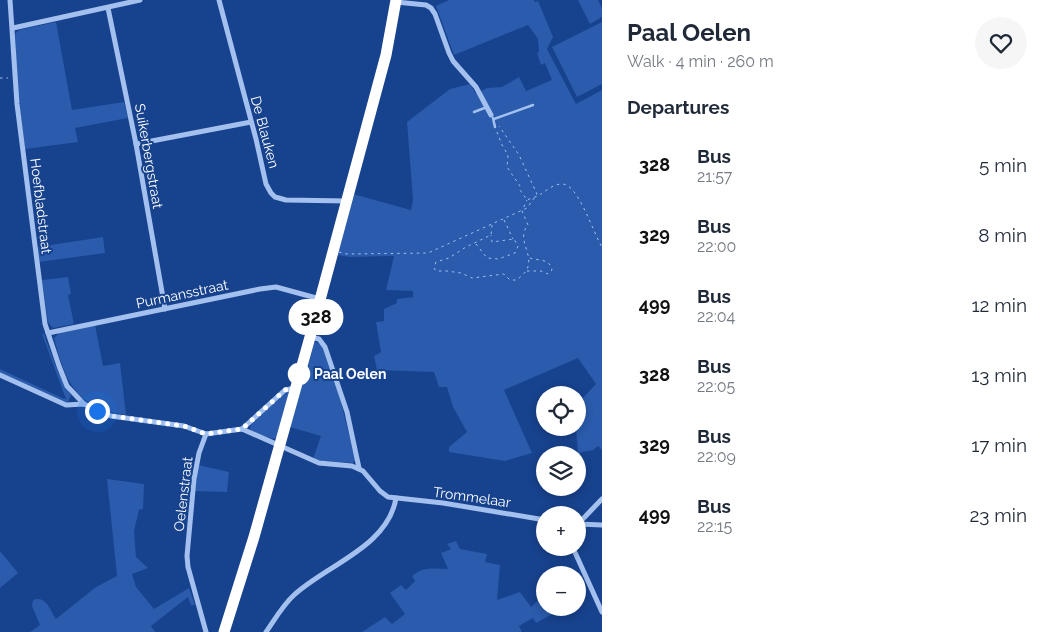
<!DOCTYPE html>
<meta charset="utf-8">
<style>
body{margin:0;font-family:Raleway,sans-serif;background:#f6f6f7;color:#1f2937;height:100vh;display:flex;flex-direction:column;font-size:19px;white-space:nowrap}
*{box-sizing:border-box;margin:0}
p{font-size:16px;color:#747a83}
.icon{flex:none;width:28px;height:28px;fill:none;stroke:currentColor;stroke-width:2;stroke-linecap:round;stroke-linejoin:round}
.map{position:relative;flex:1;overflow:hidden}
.sheet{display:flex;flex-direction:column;background:#fff;width:450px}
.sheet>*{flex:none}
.badge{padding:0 10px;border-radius:16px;font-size:18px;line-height:32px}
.controls{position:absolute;left:536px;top:386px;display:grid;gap:10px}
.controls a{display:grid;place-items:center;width:50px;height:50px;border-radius:50%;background:#fff;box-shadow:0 2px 8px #0003;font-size:25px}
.you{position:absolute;width:25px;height:25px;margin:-12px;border:4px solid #fff;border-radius:50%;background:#1a73e8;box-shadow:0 0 0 8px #1a73e833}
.map>.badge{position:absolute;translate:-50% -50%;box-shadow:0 0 0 2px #fff}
h2{padding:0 25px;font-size:19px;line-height:45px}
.round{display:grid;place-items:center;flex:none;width:52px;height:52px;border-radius:26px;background:#f6f6f7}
.headline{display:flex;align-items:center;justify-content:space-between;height:85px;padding:0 25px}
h1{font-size:24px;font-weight:700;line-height:38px}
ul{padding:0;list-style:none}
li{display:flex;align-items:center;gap:15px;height:70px;padding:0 25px}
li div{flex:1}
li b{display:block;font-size:19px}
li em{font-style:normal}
li .badge{min-width:55px;font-weight:700;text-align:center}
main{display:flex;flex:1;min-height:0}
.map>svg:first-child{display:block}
</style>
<main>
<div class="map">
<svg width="602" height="632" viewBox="0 0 602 632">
<rect width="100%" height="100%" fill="#17428d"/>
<g fill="#2a5bac">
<path d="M 449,0 L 534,0 L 535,2 L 538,1 L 553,37 L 547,49 L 576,104 L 602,90 L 602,450 L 598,446 L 593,450 L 578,453 L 576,428 L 578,428 L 579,411 L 578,411 L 578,403 L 596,384 L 578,358 L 504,390 L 532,453 L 505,461 L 449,452 L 449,447 L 467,432 L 453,407 L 447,387 L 439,387 L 434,372 L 377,370 L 374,356 L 381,352 L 376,322 L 384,321 L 384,309 L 397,303 L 397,299 L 413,297 L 413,291 L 386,290 L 394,256 L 350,257 L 337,255 L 353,194 L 411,210 L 413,200 L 407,122 L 450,89 L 470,84 L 476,94 L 487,88 L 502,87 L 519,77 L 526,91 L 552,80 L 545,63 L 541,65 L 537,53 L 539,52 L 538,39 L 528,25 L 454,55 L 436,6 Z"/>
<path d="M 578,0 L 598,0 L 602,8 L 602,17 L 590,24 Z"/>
<path d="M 56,22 L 72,110 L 124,102 L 128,118 L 75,128 L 78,142 L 25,149 L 17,86 L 15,34 L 19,30 Z"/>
<path d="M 602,22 L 602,84 L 577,97 L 552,47 Z"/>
<path d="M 103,237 L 105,253 L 39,262 L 38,247 Z"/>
<path d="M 68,277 L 71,294 L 68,295 L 74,324 L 53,328 L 48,322 L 42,280 Z"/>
<path d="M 95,325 L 103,366 L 120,363 L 126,415 C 76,407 66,384 54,338 L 59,333 Z"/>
<path d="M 42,334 L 44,334 C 52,356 58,376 71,395 L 68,402 L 65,402 L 0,373 L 0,369 L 62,398 L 66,399 Z"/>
<path d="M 316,342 L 322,346 L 340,398 L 355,460 L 353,463 L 320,461 L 313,459 L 321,436 L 290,427 L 312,343 Z"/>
<path d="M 287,392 L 289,393 L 277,438 L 272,439 L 251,431 L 250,428 L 252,423 Z"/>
<path d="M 198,465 L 229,472 L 227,492 L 195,491 Z"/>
<path d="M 107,479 L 144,484 L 143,509 L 139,510 L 134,531 L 136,557 L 148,568 L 132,574 L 136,587 L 154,609 L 189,588 L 195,605 L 191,605 L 188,597 L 151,626 L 155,632 L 30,632 L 40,625 L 32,606 L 33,600 C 46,595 50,610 56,619 L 96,587 L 117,576 Z"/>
<path d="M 456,541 L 460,549 L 487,554 L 485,562 L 500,565 L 497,600 L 520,592 L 531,607 L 545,594 L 545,608 L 555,608 L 556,612 L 536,623 L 533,618 L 519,626 L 522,632 L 362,632 L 385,617 L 392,624 L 405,614 L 390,593 L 401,585 L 406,590 L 415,581 L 412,576 C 425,566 432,569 448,569 L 441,553 L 451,549 L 447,544 Z"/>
<path d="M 0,551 L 18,573 L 0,588 Z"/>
</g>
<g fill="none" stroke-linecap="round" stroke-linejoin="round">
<g stroke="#a3c0ef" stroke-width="1" stroke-dasharray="2.5 4" stroke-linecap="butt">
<path d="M 0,78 L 8,78"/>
<path d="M 497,132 L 502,145 L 508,155 L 507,167 L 520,186 L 520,190 L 527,200 C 531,198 537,197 541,194 C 547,190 554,184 562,184 C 578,183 594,235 602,247"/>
<path d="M 504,220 L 513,239"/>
<path d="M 492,225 L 491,235 L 466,247 L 449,258 L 436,262 L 434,268 L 436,271 L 447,271 L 461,273 L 472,278 L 504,274 L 510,280 L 517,280 C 520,277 524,274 526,271 C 536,255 515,240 528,225 L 522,211 L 527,200"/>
<path d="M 476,244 L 487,258 L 498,259 L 515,253 L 518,246 L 514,239 L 492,242 L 491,235"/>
<path d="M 339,252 L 347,254 L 428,253 L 527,208 L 537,194 L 519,155 L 499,126"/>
<path d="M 527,271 L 541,271 L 548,274 L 552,270 C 550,258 538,261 530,258"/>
</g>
<g stroke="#a3c0ef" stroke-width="2.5">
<path d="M 474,112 L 487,107"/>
<path d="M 493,118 L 495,127"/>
<path d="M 494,119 L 533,105"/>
</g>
<g stroke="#a3c0ef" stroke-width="5">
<path d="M 10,0 L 17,104 L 45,324 L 59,366 L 67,386 L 84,404"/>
<path d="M 219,0 L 256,139 L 266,184 L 271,193 L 275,197 L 286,200 L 347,201"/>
<path d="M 396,2 L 426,5 L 431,8 L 435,14 L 449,53 L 453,61 L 476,87 L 491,115"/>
<path d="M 108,8 L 136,144 L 165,309"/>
<path d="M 13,28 L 140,0"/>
<path d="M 136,144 L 251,122"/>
<path d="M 48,333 L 260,289 L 276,287 L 320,299"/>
<path d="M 310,337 L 319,339 L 325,347 L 347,412 L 359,468"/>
<path d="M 0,375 L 66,405 L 84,404 L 111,416 L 184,426 L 206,434"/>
<path d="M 242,429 L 285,390 L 295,388"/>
<path d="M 206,434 L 242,429 L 319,463 L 352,466 L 363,471 L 380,491 L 388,497 L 443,503 L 545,520"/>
<path d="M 578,524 L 602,499"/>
<path d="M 578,524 L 602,525"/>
<path d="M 573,548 L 602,612"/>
<path d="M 206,632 L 188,567 L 187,556 L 194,479 L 199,453 L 206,434"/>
<path d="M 266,632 C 275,619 283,605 294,595 C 326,565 388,547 396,498"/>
</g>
<path stroke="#a3c0ef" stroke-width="7" d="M 224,632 L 254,537 L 310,337 L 386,55 L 396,0"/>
</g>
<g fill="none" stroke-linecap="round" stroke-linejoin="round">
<g stroke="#fff" stroke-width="11">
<path id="line" d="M 224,632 L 254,537 L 310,337 L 386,55 L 396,0"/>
</g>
<use href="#line" stroke="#fff" stroke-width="8"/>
<path stroke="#fff" stroke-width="5" stroke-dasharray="0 9" d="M 97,411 L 112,416 L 184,426 L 206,434 L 242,429 L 285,390 L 295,388 L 300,371 L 299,374"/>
</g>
<circle fill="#fff" stroke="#fff" stroke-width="2.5" cx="299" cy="374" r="10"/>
<g text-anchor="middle" stroke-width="4" stroke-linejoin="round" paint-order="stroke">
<g font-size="14" fill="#fff" stroke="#17428d">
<text transform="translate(265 132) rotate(75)" y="5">De Blauken</text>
<text transform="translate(149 156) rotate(80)" y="5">Suikerbergstraat</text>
<text transform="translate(41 206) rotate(83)" y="5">Hoefbladstraat</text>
<text transform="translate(182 294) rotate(-12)" y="5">Purmansstraat</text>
<text transform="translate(183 494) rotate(-83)" y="5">Oelenstraat</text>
<text transform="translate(472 497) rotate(8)" y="5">Trommelaar</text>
</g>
<g font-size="14" font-weight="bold" fill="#fff" stroke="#17428d" text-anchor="start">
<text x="314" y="379">Paal Oelen</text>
</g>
</g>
</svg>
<div class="controls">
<a><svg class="icon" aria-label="locate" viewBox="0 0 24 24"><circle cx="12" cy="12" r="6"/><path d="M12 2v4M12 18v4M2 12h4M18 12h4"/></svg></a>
<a><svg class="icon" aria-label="layers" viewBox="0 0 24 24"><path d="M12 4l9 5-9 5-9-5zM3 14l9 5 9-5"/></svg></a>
<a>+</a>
<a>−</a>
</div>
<div class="you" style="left:97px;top:411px"></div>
<b class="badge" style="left:316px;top:317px;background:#fff;color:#111">328</b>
</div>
<section class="sheet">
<div class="headline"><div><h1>Paal Oelen</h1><p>Walk · 4 min · 260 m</p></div><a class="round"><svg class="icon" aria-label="heart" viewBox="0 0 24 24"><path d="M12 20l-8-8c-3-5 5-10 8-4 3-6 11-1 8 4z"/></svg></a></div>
<h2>Departures</h2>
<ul>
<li><span class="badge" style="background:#fff;color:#111">328</span><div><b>Bus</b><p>21:57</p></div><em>5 min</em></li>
<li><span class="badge" style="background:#fff;color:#111">329</span><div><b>Bus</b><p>22:00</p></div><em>8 min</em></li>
<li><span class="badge" style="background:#fff;color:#111">499</span><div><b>Bus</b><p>22:04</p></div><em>12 min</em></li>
<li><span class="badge" style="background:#fff;color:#111">328</span><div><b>Bus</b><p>22:05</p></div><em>13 min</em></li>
<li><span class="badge" style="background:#fff;color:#111">329</span><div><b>Bus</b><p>22:09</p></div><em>17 min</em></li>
<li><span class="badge" style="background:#fff;color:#111">499</span><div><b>Bus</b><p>22:15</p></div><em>23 min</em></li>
</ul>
</section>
</main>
